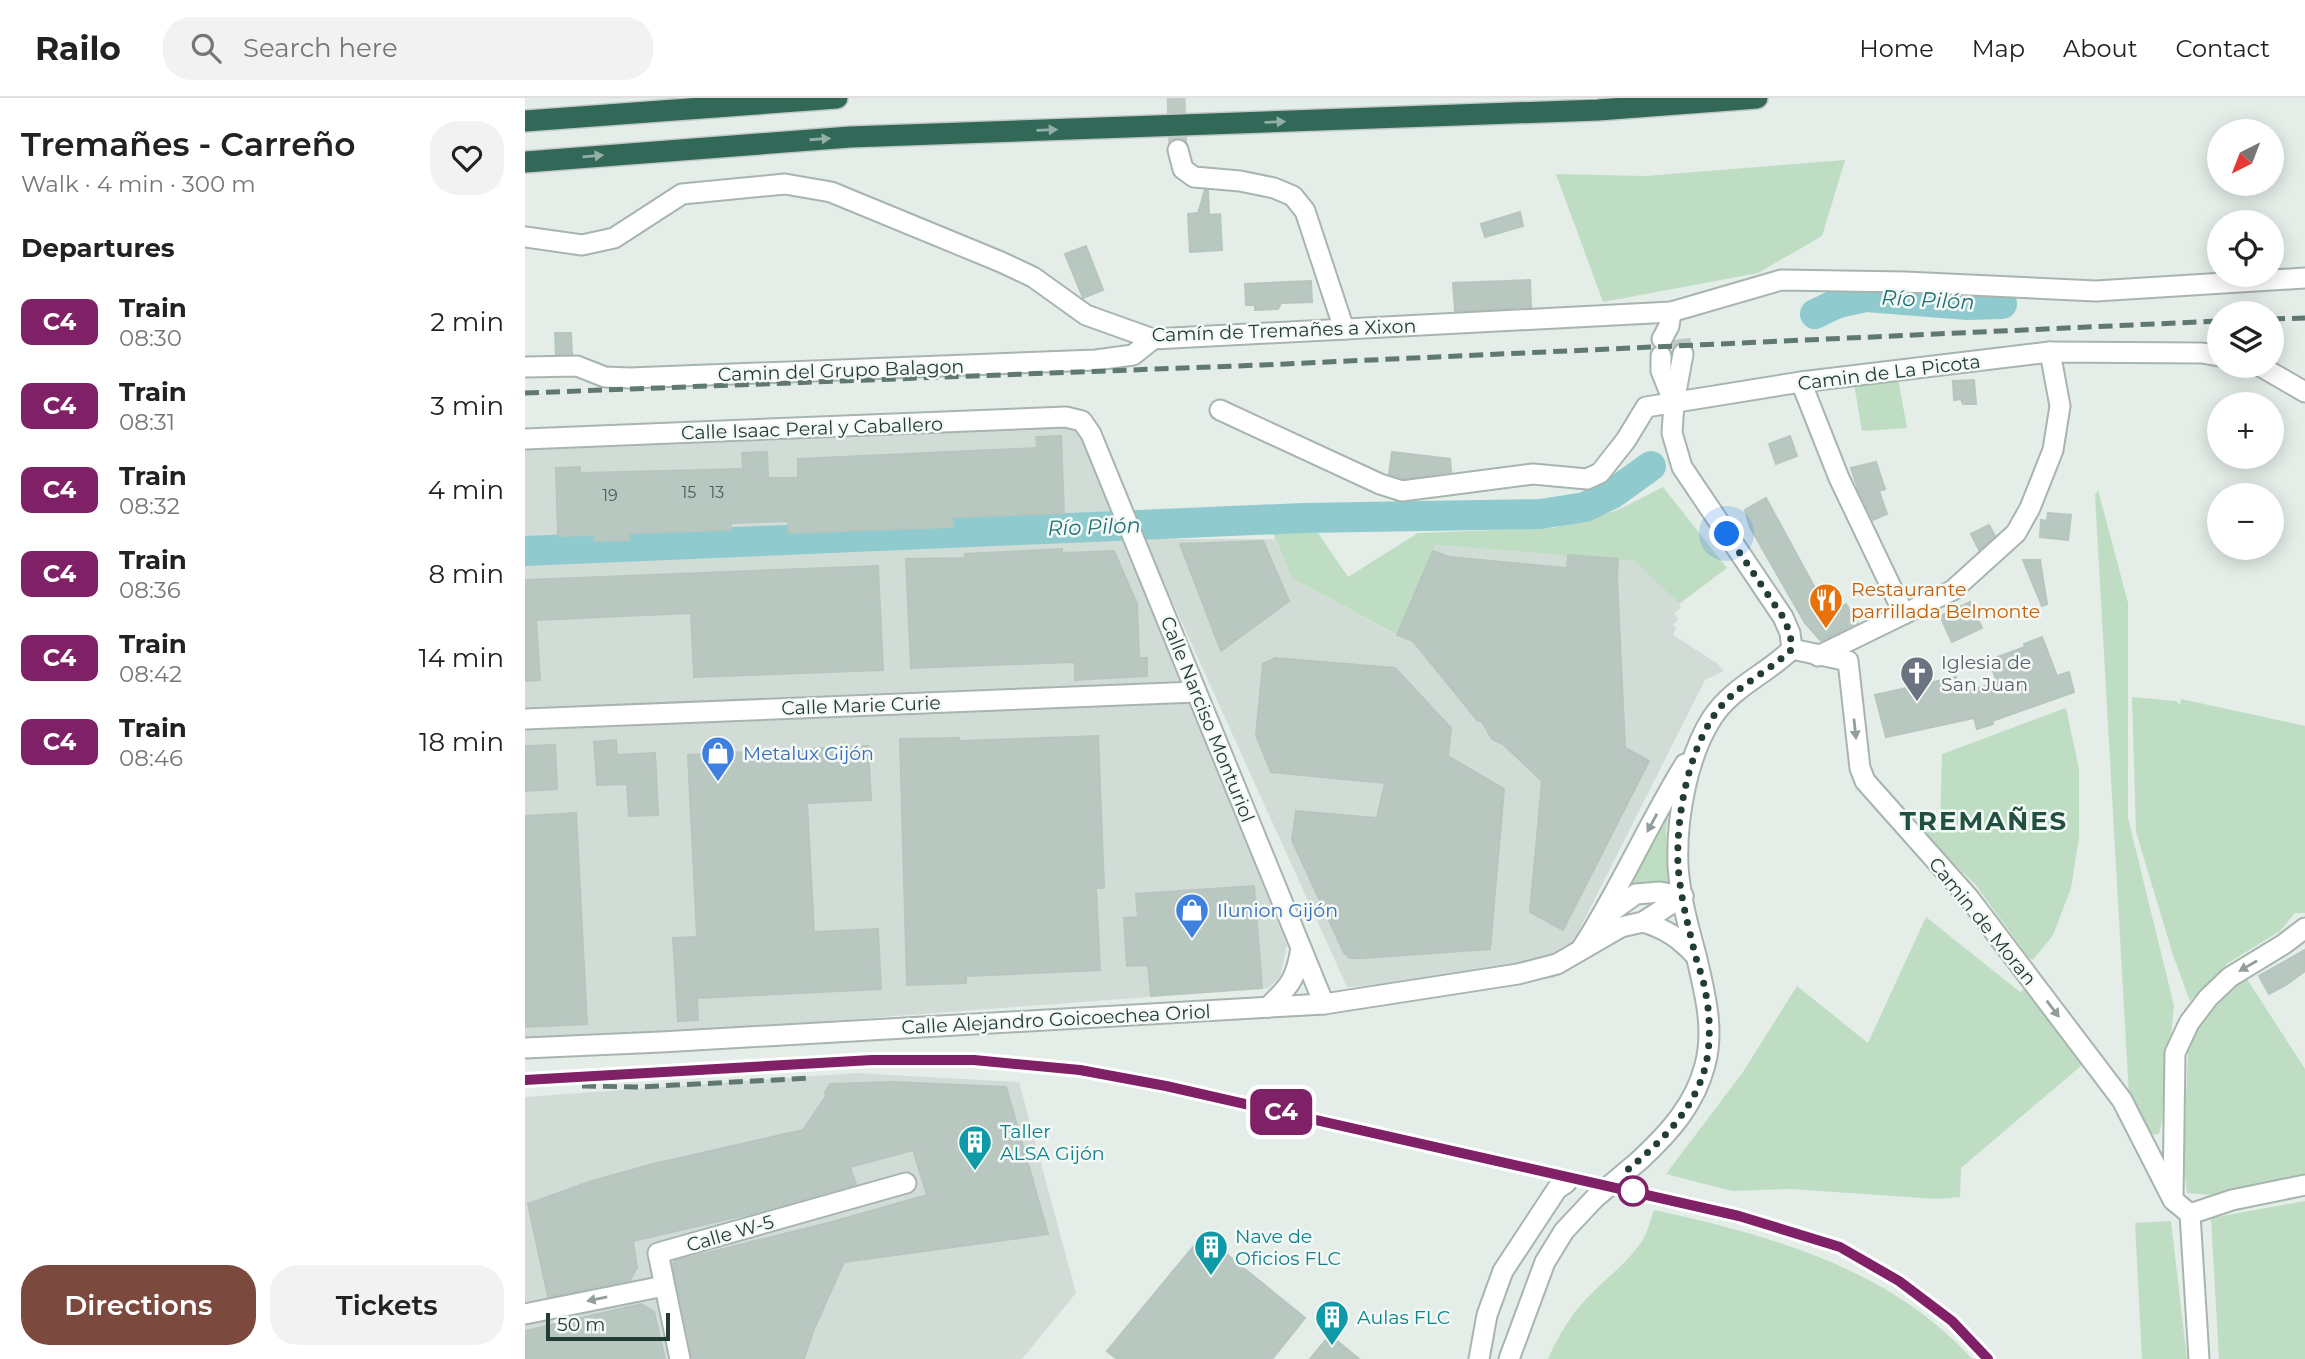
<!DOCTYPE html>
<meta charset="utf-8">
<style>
body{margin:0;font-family:Montserrat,sans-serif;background:#f2f2f2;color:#222;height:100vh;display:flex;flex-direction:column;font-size:26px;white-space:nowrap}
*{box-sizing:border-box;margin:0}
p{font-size:23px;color:#767676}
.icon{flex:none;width:38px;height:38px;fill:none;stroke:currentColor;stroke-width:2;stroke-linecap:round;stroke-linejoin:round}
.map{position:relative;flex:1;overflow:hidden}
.drawer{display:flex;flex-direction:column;background:#fff;width:525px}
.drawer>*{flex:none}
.badge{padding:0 14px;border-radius:10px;font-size:24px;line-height:46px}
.needle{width:46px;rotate:222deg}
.fabs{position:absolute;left:1682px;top:21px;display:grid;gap:14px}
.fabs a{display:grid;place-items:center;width:77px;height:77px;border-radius:50%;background:#fff;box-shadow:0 4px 18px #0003;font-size:35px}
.scale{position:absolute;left:21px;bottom:18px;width:124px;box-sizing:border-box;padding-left:7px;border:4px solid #243d34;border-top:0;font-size:19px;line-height:24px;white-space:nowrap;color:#243d34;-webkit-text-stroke:5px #f4f9f6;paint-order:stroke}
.you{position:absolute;width:35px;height:35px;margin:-18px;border:5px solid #fff;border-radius:50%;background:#1a73e8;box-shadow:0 0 0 10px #1a73e833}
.map>.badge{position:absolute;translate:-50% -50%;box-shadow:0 0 0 4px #fff}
h2{padding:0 21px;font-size:26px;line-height:63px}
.round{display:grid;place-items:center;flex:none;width:74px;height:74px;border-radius:28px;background:#f2f2f2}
.headline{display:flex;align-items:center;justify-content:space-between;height:119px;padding:0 21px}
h1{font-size:33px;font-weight:600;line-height:52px}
.action{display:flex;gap:14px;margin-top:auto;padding:14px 21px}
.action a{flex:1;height:80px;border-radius:28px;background:#7c493f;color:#fff;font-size:28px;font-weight:600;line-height:80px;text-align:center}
.action a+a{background:#f2f2f2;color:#222}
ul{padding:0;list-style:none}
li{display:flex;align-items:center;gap:21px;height:84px;padding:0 21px}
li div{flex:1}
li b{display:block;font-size:26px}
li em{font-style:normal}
li .badge{min-width:77px;font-weight:700;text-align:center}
header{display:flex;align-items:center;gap:42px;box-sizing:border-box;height:98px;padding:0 35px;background:#fff;border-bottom:2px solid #e0e0e0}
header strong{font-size:33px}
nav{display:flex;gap:38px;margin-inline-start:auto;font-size:24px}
.search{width:490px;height:63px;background:#f2f2f2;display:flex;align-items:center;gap:18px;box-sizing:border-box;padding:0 24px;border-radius:28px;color:#767676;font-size:26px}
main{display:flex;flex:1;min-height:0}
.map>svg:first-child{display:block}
</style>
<header>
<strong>Railo</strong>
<div class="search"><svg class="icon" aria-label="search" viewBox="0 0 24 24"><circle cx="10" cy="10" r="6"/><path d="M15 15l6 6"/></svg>Search here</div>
<nav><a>Home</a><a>Map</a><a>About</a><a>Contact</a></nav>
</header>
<main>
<section class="drawer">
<div class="headline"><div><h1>Tremañes - Carreño</h1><p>Walk · 4 min · 300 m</p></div><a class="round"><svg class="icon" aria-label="heart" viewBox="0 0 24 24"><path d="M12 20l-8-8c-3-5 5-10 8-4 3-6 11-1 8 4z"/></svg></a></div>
<h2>Departures</h2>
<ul>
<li><span class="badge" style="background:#802168;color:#fff">C4</span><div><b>Train</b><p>08:30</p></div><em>2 min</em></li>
<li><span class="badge" style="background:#802168;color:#fff">C4</span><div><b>Train</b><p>08:31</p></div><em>3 min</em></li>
<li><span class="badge" style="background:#802168;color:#fff">C4</span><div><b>Train</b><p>08:32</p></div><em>4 min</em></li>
<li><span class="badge" style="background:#802168;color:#fff">C4</span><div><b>Train</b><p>08:36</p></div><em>8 min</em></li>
<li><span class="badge" style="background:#802168;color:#fff">C4</span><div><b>Train</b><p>08:42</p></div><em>14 min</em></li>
<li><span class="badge" style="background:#802168;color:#fff">C4</span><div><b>Train</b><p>08:46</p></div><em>18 min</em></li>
</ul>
<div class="action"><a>Directions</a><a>Tickets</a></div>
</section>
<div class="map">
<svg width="1780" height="1261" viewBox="0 0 1780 1261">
<rect width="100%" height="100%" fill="#e4ede8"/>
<g fill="#d2dcd7">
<path d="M 547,310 L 762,847 L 755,879 L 743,890 L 0,946 L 0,332 Z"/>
<path d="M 619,441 L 750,441 L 767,480 L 871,537 L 910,447 L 1110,463 L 1154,506 L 1156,509 L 1149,516 L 1154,521 L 1148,527 L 1151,530 L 1148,537 L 1193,566 L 1199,573 L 1180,582 L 1030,880 L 822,889 Z"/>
<path d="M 331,975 L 494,984 L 551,1195 L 497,1261 L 0,1261 L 0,999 Z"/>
</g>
<g fill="#beddc3">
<path d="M 1320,62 L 1297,138 L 1233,175 L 1078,204 L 1031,76 L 1120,78 Z"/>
<path d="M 1373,281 L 1382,330 L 1337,333 L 1329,286 Z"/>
<path d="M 1138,389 L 1202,470 L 1154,506 L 1110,463 L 910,447 L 872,537 L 767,480 L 747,433 L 793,435 L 823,479 L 893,435 L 1028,430 L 1093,412 Z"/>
<path d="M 1573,392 L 1603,505 L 1603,720 L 1649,908 L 1637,1023 L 1634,1036 L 1623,1037 L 1604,998 L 1570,397 Z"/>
<path d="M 1607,599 L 1651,603 L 1655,607 L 1656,601 L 1780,628 L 1780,815 L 1770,815 L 1755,833 L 1703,865 L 1665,903 L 1648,857 L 1611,734 Z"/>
<path d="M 1541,610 L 1554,671 L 1554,740 L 1546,790 L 1528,837 L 1508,862 L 1504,860 L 1450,786 L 1397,736 L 1415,731 L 1417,656 Z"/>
<path d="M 1146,703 L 1141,729 L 1143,786 L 1100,794 Z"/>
<path d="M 1401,819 L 1495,894 L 1502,889 L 1557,967 L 1436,1070 L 1435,1099 L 1412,1101 L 1266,1091 L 1207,1093 L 1141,1076 L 1218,974 L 1272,888 L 1343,945 Z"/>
<path d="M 1720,878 L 1780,971 L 1780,1078 L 1751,1082 L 1687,1097 L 1662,1095 L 1658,1063 L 1664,937 Z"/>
<path d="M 1780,1103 L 1780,1261 L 1694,1261 L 1686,1120 Z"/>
<path d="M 1129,1112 C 1244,1137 1365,1170 1447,1261 L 1023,1261 C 1034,1236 1048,1213 1068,1194 C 1085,1177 1104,1163 1117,1143 C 1123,1134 1125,1122 1129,1112 Z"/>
<path d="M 1646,1123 L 1662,1261 L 1617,1261 L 1610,1125 Z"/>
</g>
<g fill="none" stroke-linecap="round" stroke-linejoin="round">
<g stroke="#8fcacf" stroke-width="30">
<path d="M 1290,216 L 1313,205 L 1341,199 L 1443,207 L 1477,206"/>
<path d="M 0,453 L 778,420 L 1016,416 L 1060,409 L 1087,396 L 1126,368"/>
</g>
</g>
<g fill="#b9c7c1" stroke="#b6c6be" stroke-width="2">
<path d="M 680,92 L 683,92 L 684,117 L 695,116 L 697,152 L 665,154 L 663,116 L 673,115 Z"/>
<path d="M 995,114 L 998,128 L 960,139 L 956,126 Z"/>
<path d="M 561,148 L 578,192 L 558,200 L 540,156 Z"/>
<path d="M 1005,182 L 1006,209 L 930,213 L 928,185 Z"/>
<path d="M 786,183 L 787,204 L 756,205 L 753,211 L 730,212 L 730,207 L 721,207 L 720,186 Z"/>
<path d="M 30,235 L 46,235 L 47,256 L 31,256 Z"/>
<path d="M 1449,282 L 1451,306 L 1438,306 L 1436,301 L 1429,302 L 1428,283 Z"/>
<path d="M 536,338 L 539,415 L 428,419 L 428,429 L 264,435 L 263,423 L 206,425 L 206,432 L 103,435 L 104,442 L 70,443 L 69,437 L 33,438 L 31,370 L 55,369 L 55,375 L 218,371 L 217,355 L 242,354 L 243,380 L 273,380 L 273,361 L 512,350 L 511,339 Z"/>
<path d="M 1265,338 L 1272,358 L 1251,366 L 1244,346 Z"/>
<path d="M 867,354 L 925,361 L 926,374 L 878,381 L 864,376 Z"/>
<path d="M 1351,364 L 1360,391 L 1354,393 L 1362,416 L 1348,422 L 1333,391 L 1326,370 Z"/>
<path d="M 1241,400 L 1304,516 L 1321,506 L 1332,525 L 1296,543 L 1280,525 L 1225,429 L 1220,412 Z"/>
<path d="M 1523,415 L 1546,417 L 1543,442 L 1515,439 L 1516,422 L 1522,423 Z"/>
<path d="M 1464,427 L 1470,438 L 1454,452 L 1446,436 Z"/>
<path d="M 738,443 L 764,503 L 696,553 L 655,446 Z"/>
<path d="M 537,451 L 537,455 L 589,453 L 612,506 L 614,560 L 622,560 L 622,578 L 550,582 L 550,564 L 386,570 L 381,461 L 440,460 L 440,456 Z"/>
<path d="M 908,453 L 924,459 L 1042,470 L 1043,457 L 1093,461 L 1092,480 L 1100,650 L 1124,663 L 1038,832 L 1005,814 L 1017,683 L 978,646 L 967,641 L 956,622 L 953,623 L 888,543 L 872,537 Z"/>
<path d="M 1498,462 L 1515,462 L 1522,506 L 1517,508 Z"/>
<path d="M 353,468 L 358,572 L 169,579 L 166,515 L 11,522 L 15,582 L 0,583 L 0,482 Z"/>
<path d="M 1445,504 L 1457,530 L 1427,544 L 1415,518 Z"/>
<path d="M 1517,539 L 1532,578 L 1544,574 L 1549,594 L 1467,623 L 1468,626 L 1452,631 L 1449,620 L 1361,639 L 1350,597 L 1431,579 L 1435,596 L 1472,584 L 1464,562 L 1500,549 L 1499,546 Z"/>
<path d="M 750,560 L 870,570 L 926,630 L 923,658 L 979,691 L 965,851 L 839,860 L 825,860 L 819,855 L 767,742 L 771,713 L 852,720 L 860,685 L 746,674 L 731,637 L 738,566 Z"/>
<path d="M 573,638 L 579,790 L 571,790 L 575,872 L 441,878 L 441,885 L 382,887 L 375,641 L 434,640 L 434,643 Z"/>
<path d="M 91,642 L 92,657 L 130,655 L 133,717 L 104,718 L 102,686 L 72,687 L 69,644 Z"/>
<path d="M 30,647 L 32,691 L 0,693 L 0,648 Z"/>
<path d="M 343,648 L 346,702 L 282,705 L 289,834 L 353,831 L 356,891 L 172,900 L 173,922 L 153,923 L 148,840 L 172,839 L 163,657 Z"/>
<path d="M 51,715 L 62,926 L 0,929 L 0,718 Z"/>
<path d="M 729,788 L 737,890 L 626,898 L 623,867 L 602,868 L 599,820 L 613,819 L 611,796 Z"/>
<path d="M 1780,852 L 1780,873 L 1761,887 L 1744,896 L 1734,878 Z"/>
<path d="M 368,984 L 481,989 L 523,1136 L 319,1164 L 289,1231 L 279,1261 L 168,1261 L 148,1166 L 150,1163 L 307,1124 L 402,1097 L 388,1052 L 325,1069 L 331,1086 L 229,1115 L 108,1143 L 112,1170 L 105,1182 L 23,1199 L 3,1106 L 64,1084 L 128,1066 L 278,1032 L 301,998 L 300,994 L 305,986 Z"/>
<path d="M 678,1137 L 780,1220 L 747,1261 L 592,1261 L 582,1253 Z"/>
<path d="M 116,1206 L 129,1214 L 140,1261 L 0,1261 L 0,1233 Z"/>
<path d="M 805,1237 L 834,1261 L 785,1261 Z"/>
</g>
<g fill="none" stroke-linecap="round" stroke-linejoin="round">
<g stroke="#becac4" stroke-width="19" stroke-dasharray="19 10" stroke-linecap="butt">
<path d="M 651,0 L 653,52"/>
<path d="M 1156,241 L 1158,256"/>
</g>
<g stroke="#a7b5ae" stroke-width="23">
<g id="minor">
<path d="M 653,52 L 658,71 L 669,79 L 715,83 L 749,90 L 768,98 L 780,113 L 819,231"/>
<path d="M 0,139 L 57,147 L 89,140 L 157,96 L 260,86 L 306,94 L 476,164 L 508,179 L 561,217 L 628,241 L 1146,214 L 1256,182 L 1380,184 L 1571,193 L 1780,180"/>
<path d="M 1137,241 L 1144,228 L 1146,214"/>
<path d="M 1136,258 L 1136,273 L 1149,305"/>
<path d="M 1735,268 L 1780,294"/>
<path d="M 0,269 L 52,268 L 80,279 L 105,280 L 571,262 L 608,257 L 628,241"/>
<path d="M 1276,284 L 1314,380 L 1379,516"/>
<path d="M 695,312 L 855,386 L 877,393 L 1008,376 L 1062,381 L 1075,375 L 1101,342 L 1121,309 L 1276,284 L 1525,254 L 1677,255 L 1694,258"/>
<path d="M 0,341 L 541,319 L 557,323 L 566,336 L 799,906"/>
<path d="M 1267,551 L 1323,563 L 1335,670 L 1340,683 L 1444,800 L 1597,1002 L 1648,1102 L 1665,1116"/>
<path d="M 1293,558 L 1428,492 L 1491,435 L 1505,410 L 1528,352 L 1535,308 L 1525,254"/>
<path d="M 0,621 L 671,594"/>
<path d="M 1079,819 L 1111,796 L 1135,794 L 1158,798"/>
<path d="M 1118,824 C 1141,831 1154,840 1170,857"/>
<path d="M 1057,850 C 1095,791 1123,726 1160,666"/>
<path d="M 743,909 C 765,888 771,881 776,850"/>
<path d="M 0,950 L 136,944 L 799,906 L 993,876 L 1032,866 L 1096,829 L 1118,824 L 1158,798"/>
<path d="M 1115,1062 C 1145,1034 1170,1006 1180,967 C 1190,930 1179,892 1171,857 C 1163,828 1155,798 1153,768 C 1151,721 1162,659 1187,620 C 1207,589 1242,576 1267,551 L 1265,535 L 1258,519 L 1157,369 L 1147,335 L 1149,305 L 1158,256"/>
<path d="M 1648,1098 L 1650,955 L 1664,925 L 1683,900 L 1705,879 L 1759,846 L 1780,830"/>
<path d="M 1665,1116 L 1674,1261"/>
<path d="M 1665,1116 L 1707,1102 L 1780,1087"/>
<path d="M 0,1216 L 139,1188"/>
<path d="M 155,1261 L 133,1155 L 381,1085"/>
<path d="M 954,1261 L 962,1217 L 978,1173 L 1032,1091 L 1041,1085"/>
<path d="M 984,1261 L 1020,1164 L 1039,1133 L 1070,1100"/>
</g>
</g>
<g stroke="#c2c9c6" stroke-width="24">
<g id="highway">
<path d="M 0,23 L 312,0"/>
<path d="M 0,64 L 325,39 L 1073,12 L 1232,0"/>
</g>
</g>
<use href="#minor" stroke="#fff" stroke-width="19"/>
<use href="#highway" stroke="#316858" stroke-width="21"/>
<g stroke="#5f7970" stroke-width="5" stroke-dasharray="14 7" stroke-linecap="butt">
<path d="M 1746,221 L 1780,220"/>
<path d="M 0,295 L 737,267 L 1694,223"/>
<path d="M 0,982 L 347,962 L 449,962 L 555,972 L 641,988 L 1214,1118 L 1315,1149 L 1374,1183 L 1427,1223 L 1463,1261"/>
<path d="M 57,988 L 113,989 L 287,980"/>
</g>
<g stroke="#a7b5ae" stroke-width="23" stroke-linecap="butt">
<path id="minor-bridge" d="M 1070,1100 L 1115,1062"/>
</g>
<use href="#minor-bridge" stroke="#fff" stroke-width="19"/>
</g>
<defs><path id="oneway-solid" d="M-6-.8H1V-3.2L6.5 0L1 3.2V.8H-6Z" transform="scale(1.75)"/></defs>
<g fill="#92b0a7">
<use href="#oneway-solid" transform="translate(750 24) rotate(-2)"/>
<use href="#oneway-solid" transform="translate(522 32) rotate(-2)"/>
<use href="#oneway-solid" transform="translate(295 41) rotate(-4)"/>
<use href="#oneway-solid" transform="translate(68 58) rotate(-5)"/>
</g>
<g fill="#929e9a">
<use href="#oneway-solid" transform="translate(1330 631) rotate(84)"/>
<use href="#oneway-solid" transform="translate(1127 725) rotate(118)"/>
<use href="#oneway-solid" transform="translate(1723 868) rotate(150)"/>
<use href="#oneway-solid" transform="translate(1528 911) rotate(53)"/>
<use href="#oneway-solid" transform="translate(72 1201) rotate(168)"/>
</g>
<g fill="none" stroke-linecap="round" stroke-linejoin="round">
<g stroke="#fff" stroke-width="16">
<path id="line" d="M 0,982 L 347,962 L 449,962 L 555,972 L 641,988 L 1214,1118 L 1315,1149 L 1374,1183 L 1427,1223 L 1463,1261"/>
</g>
<use href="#line" stroke="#802168" stroke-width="10"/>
<path stroke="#243d34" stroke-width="7" stroke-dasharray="0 12.6" d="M 1108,1093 L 1100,1074 C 1135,1045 1170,1012 1181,966 C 1186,943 1185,914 1180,892 C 1178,879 1173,868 1170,856 C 1163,827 1155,797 1153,767 C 1151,721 1162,659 1188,619 C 1207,589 1242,576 1267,551 L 1265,535 L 1258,519 L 1202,436"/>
</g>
<defs>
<g id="restaurant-pin" transform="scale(1.75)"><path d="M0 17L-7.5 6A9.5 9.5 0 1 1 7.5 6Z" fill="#e8710a" stroke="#f4f9f6"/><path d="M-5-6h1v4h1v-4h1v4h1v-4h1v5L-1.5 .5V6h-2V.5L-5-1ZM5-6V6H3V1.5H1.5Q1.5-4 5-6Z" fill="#fff"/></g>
<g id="church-pin" transform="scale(1.75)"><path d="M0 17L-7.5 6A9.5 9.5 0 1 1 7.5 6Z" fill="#6b7280" stroke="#f4f9f6"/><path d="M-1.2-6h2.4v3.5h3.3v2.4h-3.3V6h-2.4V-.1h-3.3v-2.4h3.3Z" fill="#fff"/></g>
<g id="shop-pin" transform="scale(1.75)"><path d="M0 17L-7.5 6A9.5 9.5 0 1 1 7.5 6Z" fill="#3f7fe0" stroke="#f4f9f6"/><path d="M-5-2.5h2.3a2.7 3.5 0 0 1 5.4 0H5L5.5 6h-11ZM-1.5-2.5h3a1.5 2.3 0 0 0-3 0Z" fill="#fff"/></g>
<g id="building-pin" transform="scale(1.75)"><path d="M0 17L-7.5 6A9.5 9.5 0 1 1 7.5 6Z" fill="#0f9aa8" stroke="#f4f9f6"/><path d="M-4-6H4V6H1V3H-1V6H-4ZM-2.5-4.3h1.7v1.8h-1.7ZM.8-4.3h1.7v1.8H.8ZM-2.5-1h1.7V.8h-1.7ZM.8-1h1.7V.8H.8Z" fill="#fff"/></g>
</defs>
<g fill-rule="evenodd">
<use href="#restaurant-pin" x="1301" y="502"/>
<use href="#church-pin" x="1392" y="575"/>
<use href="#shop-pin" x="193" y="655"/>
<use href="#shop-pin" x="667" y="812"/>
<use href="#building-pin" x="450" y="1044"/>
<use href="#building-pin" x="686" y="1149"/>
<use href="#building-pin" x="807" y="1219"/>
</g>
<circle fill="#fff" stroke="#802168" stroke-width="3.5" cx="1108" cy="1093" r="14"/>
<g text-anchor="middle" stroke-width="5" stroke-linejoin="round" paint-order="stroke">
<g font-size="16" fill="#496057">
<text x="164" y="400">15</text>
<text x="192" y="400">13</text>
<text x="85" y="403">19</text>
</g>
<g font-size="19" fill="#243d34" stroke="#f4f9f6">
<text transform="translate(759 232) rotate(-2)" y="7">Camín de Tremañes a Xixon</text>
<text transform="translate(316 272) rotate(-2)" y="7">Camin del Grupo Balagon</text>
<text transform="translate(1364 274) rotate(-7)" y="7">Camin de La Picota</text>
<text transform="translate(287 330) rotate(-2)" y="7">Calle Isaac Peral y Caballero</text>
<text transform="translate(336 607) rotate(-2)" y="7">Calle Marie Curie</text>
<text transform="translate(683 621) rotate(68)" y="7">Calle Narciso Monturiol</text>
<text transform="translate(1458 823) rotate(51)" y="7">Camin de Moran</text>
<text transform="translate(531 921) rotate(-3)" y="7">Calle Alejandro Goicoechea Oriol</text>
<text transform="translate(205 1135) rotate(-16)" y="7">Calle W-5</text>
</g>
<g font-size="19" fill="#c56008" stroke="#f4f9f6" text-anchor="start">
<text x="1326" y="498">Restaurante<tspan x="1326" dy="22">parrillada Belmonte</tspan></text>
</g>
<g font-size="19" fill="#5b616d" stroke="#f4f9f6" text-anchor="start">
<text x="1416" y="571">Iglesia de<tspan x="1416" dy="22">San Juan</tspan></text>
</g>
<g font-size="19" fill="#366cbe" stroke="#f4f9f6" text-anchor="start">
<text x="218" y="662">Metalux Gijón</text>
<text x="692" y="819">Ilunion Gijón</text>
</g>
<g font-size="19" fill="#0d838f" stroke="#f4f9f6" text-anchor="start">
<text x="475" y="1040">Taller<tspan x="475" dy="22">ALSA Gijón</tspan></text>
<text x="710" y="1145">Nave de<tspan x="710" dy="22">Oficios FLC</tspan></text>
<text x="832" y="1226">Aulas FLC</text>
</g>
<g font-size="21" font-style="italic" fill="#207077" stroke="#f4f9f6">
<text transform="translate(1403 202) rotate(3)" y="7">Río Pilón</text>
<text transform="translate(569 429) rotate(-2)" y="7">Río Pilón</text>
</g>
<g font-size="26" font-weight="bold" letter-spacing="2" fill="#214f40" stroke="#f4f9f6">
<text x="1459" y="732">TREMAÑES</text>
</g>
</g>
</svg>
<div class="fabs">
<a><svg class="needle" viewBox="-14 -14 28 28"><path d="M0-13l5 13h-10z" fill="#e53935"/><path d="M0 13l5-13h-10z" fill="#767676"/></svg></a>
<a><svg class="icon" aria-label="locate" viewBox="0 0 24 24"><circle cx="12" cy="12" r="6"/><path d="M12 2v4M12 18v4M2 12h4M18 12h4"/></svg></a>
<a><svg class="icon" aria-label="layers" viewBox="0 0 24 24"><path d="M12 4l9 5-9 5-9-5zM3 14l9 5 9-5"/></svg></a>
<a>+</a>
<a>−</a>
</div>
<div class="scale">50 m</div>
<div class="you" style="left:1202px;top:436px"></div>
<b class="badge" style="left:756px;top:1014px;background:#802168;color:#fff">C4</b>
</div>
</main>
